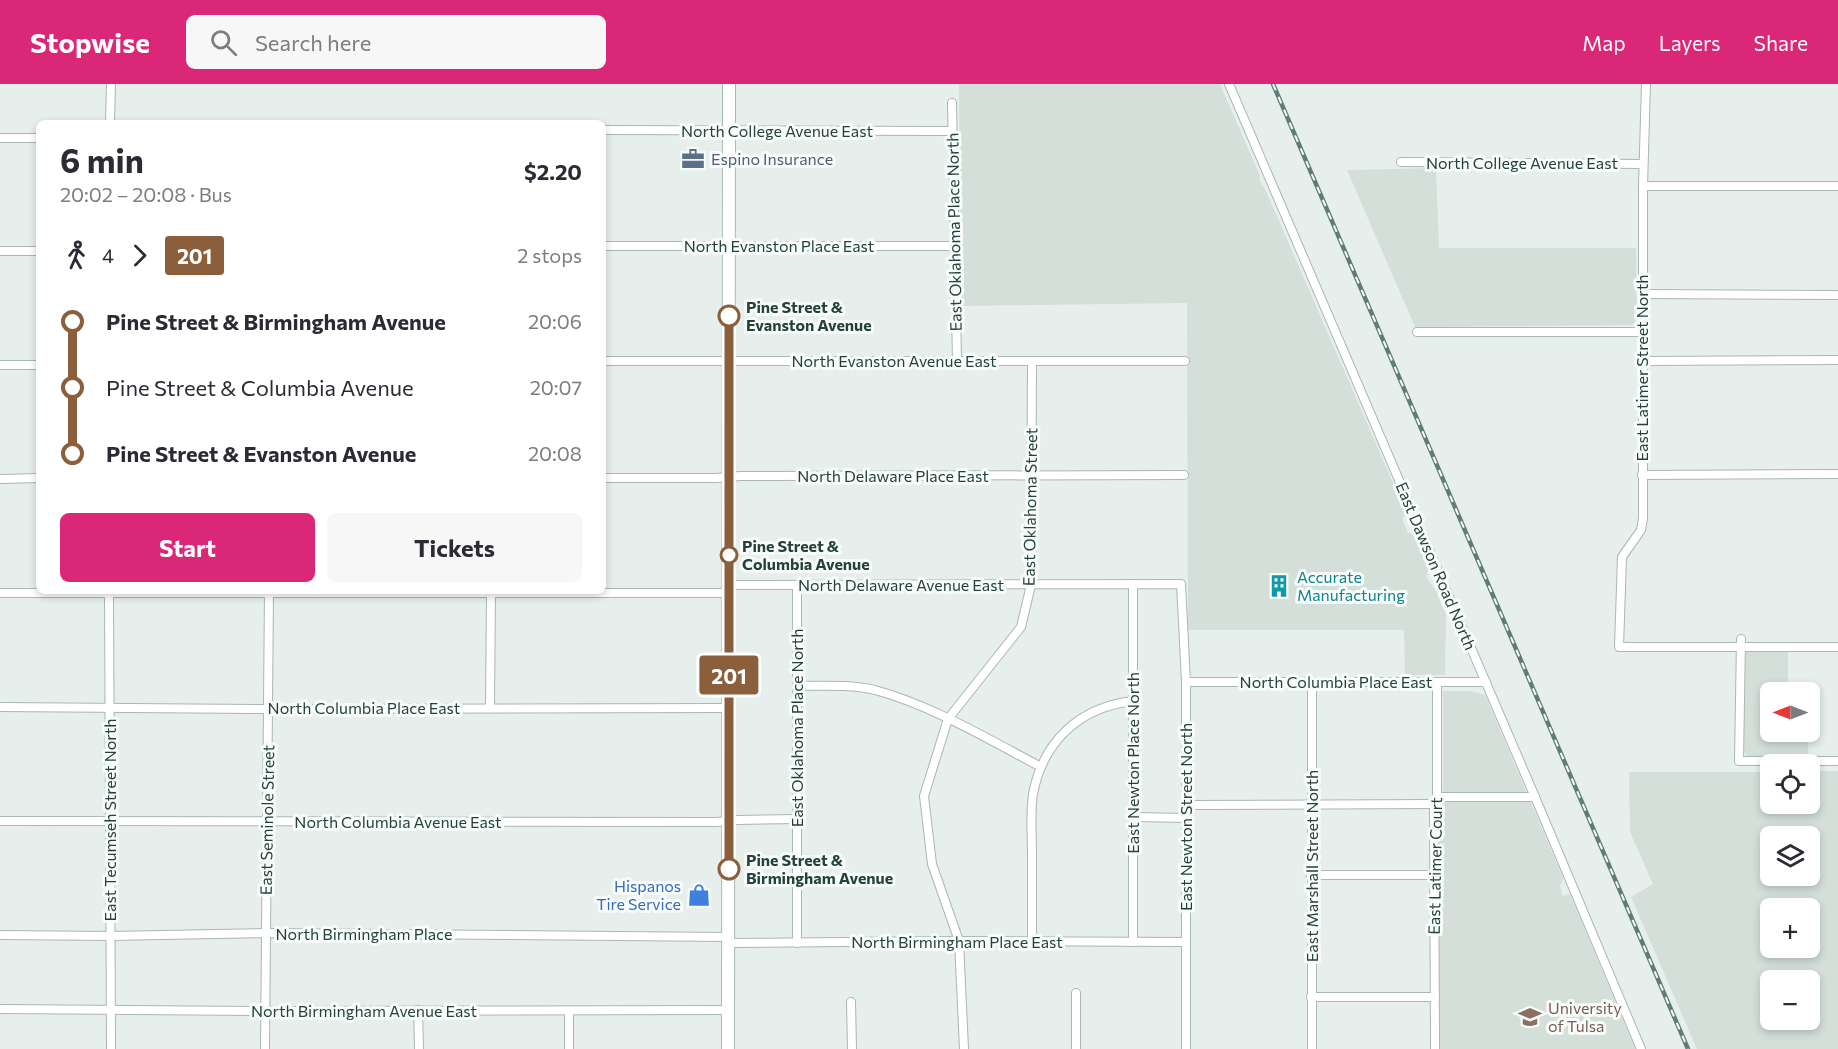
<!DOCTYPE html>
<meta charset="utf-8">
<style>
body{margin:0;font-family:Commissioner,sans-serif;background:#f7f7f7;color:#2b2b33;height:100vh;display:flex;flex-direction:column;font-size:22px;white-space:nowrap}
*{box-sizing:border-box;margin:0}
p{font-size:20px;color:#7c7c81}
.icon{flex:none;width:33px;height:33px;fill:none;stroke:currentColor;stroke-width:2;stroke-linecap:round;stroke-linejoin:round}
.map{position:relative;flex:1;overflow:hidden}
.panel{position:absolute;left:36px;top:36px;width:570px;height:474px;display:flex;flex-direction:column;background:#fff;border-radius:9px;box-shadow:0 3px 9px #0003}
.panel>*{flex:none}
.badge{padding:0 12px;border-radius:4px;font-size:21px;line-height:39px}
.needle{width:39px;rotate:270deg}
.fabs{position:absolute;left:1760px;top:598px;display:grid;gap:12px}
.fabs a{display:grid;place-items:center;width:60px;height:60px;border-radius:9px;background:#fff;box-shadow:0 3px 9px #0003;font-size:30px}
.map>.badge{position:absolute;translate:-50% -50%;box-shadow:0 0 0 3px #fff}
.legs{display:flex;align-items:center;gap:9px;height:66px;padding:0 24px;font-size:20px}
.legs p{margin-inline-start:auto}
.overview{display:flex;align-items:center;justify-content:space-between;height:102px;padding:0 24px}
h1{font-size:33px;font-weight:700;line-height:45px}
.action{display:flex;gap:12px;margin-top:auto;padding:12px 24px}
.action a{flex:1;height:69px;border-radius:9px;background:#db2777;color:#fff;font-size:24px;font-weight:700;line-height:69px;text-align:center}
.action a+a{background:#f7f7f7;color:#2b2b33}
ul{padding:0 24px;list-style:none}
li{display:flex;align-items:center;gap:21px;height:66px;font-size:22px}
li i{display:grid;place-items:center;width:9px;height:100%;margin:0 8px;background:currentColor}
li i::after{content:'';width:15px;height:15px;margin:-8px;border:4px solid;border-radius:50%;background:#fff}
li p{margin-inline-start:auto}
li:first-child i{background:linear-gradient(#0000 50%,currentColor 0)}
li:last-child i{background:linear-gradient(currentColor 50%,#0000 0)}
header{display:flex;align-items:center;gap:36px;box-sizing:border-box;height:84px;padding:0 30px;background:#db2777;color:#fff}
header strong{font-size:28px}
nav{display:flex;gap:33px;margin-inline-start:auto;font-size:21px}
.search{width:420px;height:54px;background:#f7f7f7;display:flex;align-items:center;gap:15px;box-sizing:border-box;padding:0 21px;border-radius:9px;color:#7c7c81;font-size:22px}
.map>svg:first-child{display:block}
</style>
<header>
<strong>Stopwise</strong>
<div class="search"><svg class="icon" aria-label="search" viewBox="0 0 24 24"><circle cx="10" cy="10" r="6"/><path d="M15 15l6 6"/></svg>Search here</div>
<nav><a>Map</a><a>Layers</a><a>Share</a></nav>
</header>
<div class="map">
<svg width="1838" height="965" viewBox="0 0 1838 965">
<rect width="100%" height="100%" fill="#e6efeb"/>
<g fill="#d4dfda" fill-rule="evenodd">
<path d="M 959,0 L 1220,0 L 1260,92 L 1259,96 L 1266,107 L 1407,431 L 1402,434 L 1408,449 L 1415,450 L 1429,483 L 1426,493 L 1435,505 L 1446,531 L 1445,591 L 1405,591 L 1404,546 L 1188,546 L 1187,219 L 961,222 Z"/>
<path d="M 1436,84 L 1439,164 L 1636,164 L 1637,235 L 1632,241 L 1415,243 L 1347,86 Z"/>
<path d="M 1788,566 L 1788,609 L 1770,609 L 1770,648 L 1808,648 L 1808,674 L 1747,673 L 1742,663 L 1746,567 Z"/>
<path d="M 1443,607 L 1471,607 L 1485,611 L 1563,794 L 1560,802 L 1563,812 L 1570,810 L 1635,965 L 1439,965 L 1438,722 L 1441,721 L 1443,704 Z"/>
<path d="M 1809,687 L 1838,687 L 1838,965 L 1697,965 L 1631,813 L 1653,800 L 1630,748 L 1629,688 L 1770,688 L 1770,720 L 1809,720 ZM 1770,753 L 1809,753 L 1809,792 L 1770,792 ZM 1770,825 L 1809,825 L 1809,864 L 1770,864 ZM 1770,897 L 1809,897 L 1809,936 L 1770,936 Z"/>
</g>
<g fill="none" stroke-linecap="round" stroke-linejoin="round">
<g stroke="#a8b8b2" stroke-width="10">
<g id="minor">
<path d="M 1229,0 L 1535,713 L 1641,965"/>
<path d="M 1646,0 L 1643,102 L 1643,434 L 1641,446 L 1622,473 L 1619,563 L 1838,563"/>
<path d="M 952,19 L 957,277"/>
<path d="M 110,39 L 111,0"/>
<path d="M 603,46 L 952,47"/>
<path d="M 0,54 L 39,54"/>
<path d="M 1401,78 L 1643,80"/>
<path d="M 1643,102 L 1838,102"/>
<path d="M 603,162 L 955,162"/>
<path d="M 0,167 L 39,167"/>
<path d="M 1643,210 L 1838,211"/>
<path d="M 1417,248 L 1642,248"/>
<path d="M 603,277 L 1185,277"/>
<path d="M 1642,277 L 1838,276"/>
<path d="M 0,281 L 39,281"/>
<path d="M 1642,391 L 1838,390"/>
<path d="M 603,394 L 716,394 L 740,392 L 1184,391"/>
<path d="M 0,395 L 39,394"/>
<path d="M 1133,500 L 1133,858"/>
<path d="M 729,501 L 1181,500 L 1186,598 L 1186,965"/>
<path d="M 109,507 L 111,965"/>
<path d="M 0,509 L 728,509"/>
<path d="M 1741,555 L 1739,677 L 1838,677"/>
<path d="M 1186,598 L 1486,598"/>
<path d="M 797,602 C 823,602 850,600 875,606 C 931,621 990,656 1041,683"/>
<path d="M 0,623 L 269,625 L 728,624"/>
<path d="M 490,623 L 491,507"/>
<path d="M 1437,713 L 1535,713"/>
<path d="M 1187,721 L 1434,720"/>
<path d="M 1133,733 L 1187,734"/>
<path d="M 0,737 L 716,738 L 738,736 L 797,735"/>
<path d="M 1311,791 L 1433,791"/>
<path d="M 0,851 L 110,852 L 265,849 L 728,853"/>
<path d="M 1032,858 C 1032,829 1032,800 1032,770 C 1032,751 1030,729 1033,710 C 1043,657 1080,623 1133,617"/>
<path d="M 728,859 L 959,857 L 1186,858"/>
<path d="M 797,859 L 797,501"/>
<path d="M 1311,913 L 1435,913"/>
<path d="M 851,918 L 852,965"/>
<path d="M 0,925 L 264,927 L 728,926"/>
<path d="M 418,926 L 419,965"/>
<path d="M 569,927 L 569,965"/>
<path d="M 265,965 L 269,507"/>
<path d="M 964,965 L 959,857 L 932,780 L 924,712 L 948,635 L 1021,543 L 1031,501 L 1032,277"/>
<path d="M 1076,965 L 1076,909"/>
<path d="M 1312,965 L 1312,598"/>
<path d="M 1435,965 L 1434,720 L 1437,713 L 1437,598"/>
</g>
</g>
<g stroke="#a4bbb3" stroke-width="14">
<path id="secondary" d="M 728,965 L 729,0"/>
</g>
<use href="#minor" stroke="#fff" stroke-width="8"/>
<use href="#secondary" stroke="#fff" stroke-width="12"/>
<g stroke="#5f7d75" stroke-width="4.5">
<path id="rail" d="M 1273,0 L 1688,965"/>
</g>
<use href="#rail" stroke="#f7fbf9" stroke-width="2" stroke-dasharray="7" stroke-linecap="butt"/>
</g>
<g fill="none" stroke-linecap="round" stroke-linejoin="round">
<g stroke="#fff" stroke-width="14">
<path id="line-1" d="M 729,785 L 729,232"/>
</g>
<use href="#line-1" stroke="#8b5e3c" stroke-width="9"/>
</g>
<defs>
<g id="office-bare" transform="scale(1.8)"><path d="M-6-3h4V-5.5h4V-3h4V5H-6ZM-1-4.5V-3h2v-1.5ZM-6 0V1H6V0Z" fill="#5c6f8a" stroke="#f7fbf9" stroke-width="2.5" paint-order="stroke"/></g>
<g id="building-bare" transform="scale(1.8)"><path d="M-4-6H4V6H1V3H-1V6H-4ZM-2.5-4.3h1.7v1.8h-1.7ZM.8-4.3h1.7v1.8H.8ZM-2.5-1h1.7V.8h-1.7ZM.8-1h1.7V.8H.8Z" fill="#0f9aa8" stroke="#f7fbf9" stroke-width="2.5" paint-order="stroke"/></g>
<g id="shop-bare" transform="scale(1.8)"><path d="M-5-2.5h2.3a2.7 3.5 0 0 1 5.4 0H5L5.5 6h-11ZM-1.5-2.5h3a1.5 2.3 0 0 0-3 0Z" fill="#3f7fe0" stroke="#f7fbf9" stroke-width="2.5" paint-order="stroke"/></g>
<g id="university-bare" transform="scale(1.8)"><path d="M0-5L7-2L0 1L-7-2ZM-4 1L0 2.5L4 1V4Q0 6-4 4Z" fill="#8d6e63" stroke="#f7fbf9" stroke-width="2.5" paint-order="stroke"/></g>
</defs>
<g fill-rule="evenodd">
<use href="#office-bare" x="693" y="75"/>
<use href="#building-bare" x="1279" y="502"/>
<use href="#shop-bare" x="699" y="811"/>
<use href="#university-bare" x="1530" y="933"/>
</g>
<g fill="#fff" stroke="#8b5e3c" stroke-width="3">
<circle cx="729" cy="232" r="10"/>
<circle cx="729" cy="471" r="8"/>
<circle cx="729" cy="785" r="10"/>
</g>
<g text-anchor="middle" stroke-width="6" stroke-linejoin="round" paint-order="stroke">
<g font-size="16" fill="#24423a" stroke="#f7fbf9">
<text x="777" y="53">North College Avenue East</text>
<text x="1522" y="85">North College Avenue East</text>
<text transform="translate(954 148) rotate(-91)" y="6">East Oklahoma Place North</text>
<text x="779" y="168">North Evanston Place East</text>
<text x="894" y="283">North Evanston Avenue East</text>
<text transform="translate(1642 284) rotate(-90)" y="6">East Latimer Street North</text>
<text x="893" y="398">North Delaware Place East</text>
<text transform="translate(1030 423) rotate(-89)" y="6">East Oklahoma Street</text>
<text transform="translate(1436 482) rotate(67)" y="6">East Dawson Road North</text>
<text x="901" y="507">North Delaware Avenue East</text>
<text x="1336" y="604">North Columbia Place East</text>
<text x="364" y="630">North Columbia Place East</text>
<text transform="translate(797 644) rotate(-90)" y="6">East Oklahoma Place North</text>
<text transform="translate(1133 679) rotate(-90)" y="6">East Newton Place North</text>
<text transform="translate(1186 733) rotate(-90)" y="6">East Newton Street North</text>
<text transform="translate(110 736) rotate(-90)" y="6">East Tecumseh Street North</text>
<text transform="translate(267 736) rotate(-89)" y="6">East Seminole Street</text>
<text x="398" y="744">North Columbia Avenue East</text>
<text transform="translate(1312 782) rotate(-90)" y="6">East Marshall Street North</text>
<text transform="translate(1435 782) rotate(-89)" y="6">East Latimer Court</text>
<text x="364" y="856">North Birmingham Place</text>
<text x="957" y="864">North Birmingham Place East</text>
<text x="364" y="933">North Birmingham Avenue East</text>
</g>
<g font-size="16" fill="#4e5e75" stroke="#f7fbf9" text-anchor="start">
<text x="711" y="81">Espino Insurance</text>
</g>
<g font-size="16" font-weight="bold" fill="#24423a" stroke="#f7fbf9" text-anchor="start">
<text x="746" y="229">Pine Street &amp;<tspan x="746" dy="18">Evanston Avenue</tspan></text>
<text x="742" y="468">Pine Street &amp;<tspan x="742" dy="18">Columbia Avenue</tspan></text>
<text x="746" y="782">Pine Street &amp;<tspan x="746" dy="18">Birmingham Avenue</tspan></text>
</g>
<g font-size="16" fill="#0d838f" stroke="#f7fbf9" text-anchor="start">
<text x="1297" y="499">Accurate<tspan x="1297" dy="18">Manufacturing</tspan></text>
</g>
<g font-size="16" fill="#366cbe" stroke="#f7fbf9" text-anchor="end">
<text x="681" y="808">Hispanos<tspan x="681" dy="18">Tire Service</tspan></text>
</g>
<g font-size="16" fill="#785e54" stroke="#f7fbf9" text-anchor="start">
<text x="1548" y="930">University<tspan x="1548" dy="18">of Tulsa</tspan></text>
</g>
</g>
</svg>
<div class="fabs">
<a><svg class="needle" viewBox="-14 -14 28 28"><path d="M0-13l5 13h-10z" fill="#e53935"/><path d="M0 13l5-13h-10z" fill="#7c7c81"/></svg></a>
<a><svg class="icon" aria-label="locate" viewBox="0 0 24 24"><circle cx="12" cy="12" r="6"/><path d="M12 2v4M12 18v4M2 12h4M18 12h4"/></svg></a>
<a><svg class="icon" aria-label="layers" viewBox="0 0 24 24"><path d="M12 4l9 5-9 5-9-5zM3 14l9 5 9-5"/></svg></a>
<a>+</a>
<a>−</a>
</div>
<b class="badge" style="left:729px;top:591px;background:#8b5e3c;color:#fff">201</b>
<section class="panel">
<div class="overview"><div><h1>6 min</h1><p>20:02 – 20:08 · Bus</p></div><b>$2.20</b></div>
<div class="legs"><svg class="icon" aria-label="walk" viewBox="0 0 24 24"><circle cx="13" cy="4" r="2"/><path d="M13 8l-2 6 4 7M11 14l-3 7M7 12l3-4h3l4 4"/></svg>4<svg class="icon" aria-label="forward" viewBox="0 0 24 24"><path d="M9 5l7 7-7 7"/></svg><b class="badge" style="background:#8b5e3c;color:#fff">201</b><p>2 stops</p></div>
<ul>
<li><i style="color:#8b5e3c"></i><b>Pine Street &amp; Birmingham Avenue</b><p>20:06</p></li>
<li><i style="color:#8b5e3c"></i><span>Pine Street &amp; Columbia Avenue</span><p>20:07</p></li>
<li><i style="color:#8b5e3c"></i><b>Pine Street &amp; Evanston Avenue</b><p>20:08</p></li>
</ul>
<div class="action"><a>Start</a><a>Tickets</a></div>
</section>
</div>
